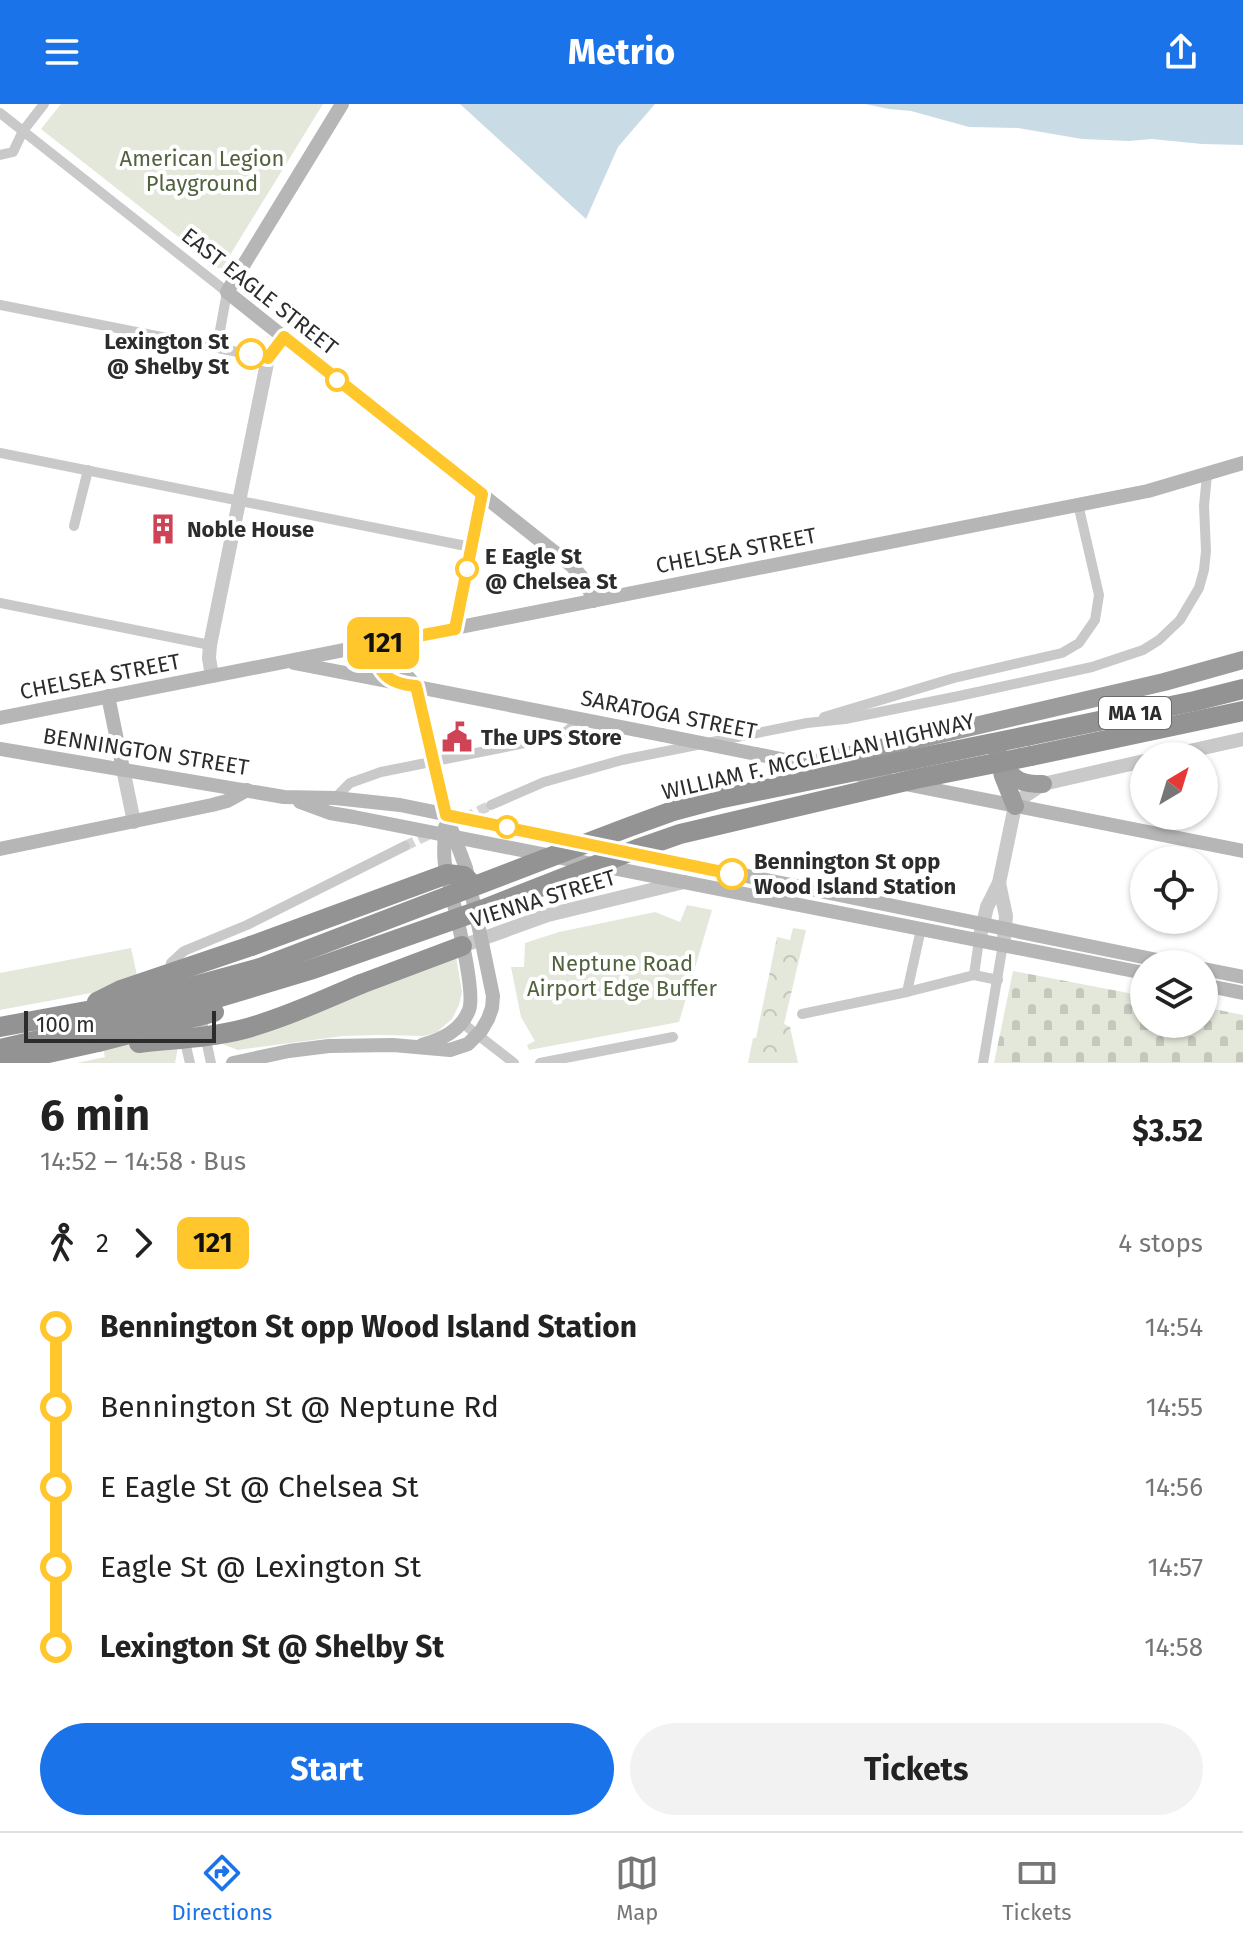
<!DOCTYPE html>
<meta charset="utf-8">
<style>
body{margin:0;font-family:"Fira Sans",sans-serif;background:#f2f2f2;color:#222;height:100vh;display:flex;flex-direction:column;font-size:30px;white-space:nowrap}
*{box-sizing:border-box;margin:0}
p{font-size:26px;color:#767676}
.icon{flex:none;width:44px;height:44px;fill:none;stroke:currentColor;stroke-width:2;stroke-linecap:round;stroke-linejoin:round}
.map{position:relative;height:959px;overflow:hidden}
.details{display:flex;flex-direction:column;background:#fff;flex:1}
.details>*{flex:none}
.badge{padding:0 16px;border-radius:12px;font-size:28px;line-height:52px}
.needle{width:52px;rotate:38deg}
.buttons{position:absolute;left:1130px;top:638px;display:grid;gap:16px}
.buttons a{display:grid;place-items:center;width:88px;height:88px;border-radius:50%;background:#fff;box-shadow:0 2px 6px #0004;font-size:40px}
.scale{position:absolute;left:24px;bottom:20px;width:192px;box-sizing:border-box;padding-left:8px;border:4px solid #2c2c2c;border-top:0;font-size:22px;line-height:28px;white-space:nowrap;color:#2c2c2c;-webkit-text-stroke:6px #fff;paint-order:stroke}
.map>.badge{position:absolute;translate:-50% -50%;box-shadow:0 0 0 4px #fff}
.legs{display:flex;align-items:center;gap:12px;height:88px;padding:0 40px;font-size:26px}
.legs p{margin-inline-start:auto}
.headline{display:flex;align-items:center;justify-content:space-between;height:136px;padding:0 40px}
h1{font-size:44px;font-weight:700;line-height:60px}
.action{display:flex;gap:16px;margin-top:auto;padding:16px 40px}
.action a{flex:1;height:92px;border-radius:48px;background:#1a73e8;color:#fff;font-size:32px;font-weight:700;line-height:92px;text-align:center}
.action a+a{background:#f2f2f2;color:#222}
ul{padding:0 40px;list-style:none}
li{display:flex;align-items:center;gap:28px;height:80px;font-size:30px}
li i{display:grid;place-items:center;width:12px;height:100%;margin:0 10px;background:currentColor}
li i::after{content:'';width:20px;height:20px;margin:-10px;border:6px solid;border-radius:50%;background:#fff}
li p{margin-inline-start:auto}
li:first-child i{background:linear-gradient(#0000 50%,currentColor 0)}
li:last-child i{background:linear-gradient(currentColor 50%,#0000 0)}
header{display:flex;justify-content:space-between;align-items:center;height:104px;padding:0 40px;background:#1a73e8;color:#fff;font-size:36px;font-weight:700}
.dock{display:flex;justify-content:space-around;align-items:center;height:112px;border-top:2px solid #e0e0e0;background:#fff;font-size:22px;color:#767676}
.dock a{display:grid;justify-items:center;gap:4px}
.dock .on{color:#1a73e8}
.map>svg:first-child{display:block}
</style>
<header><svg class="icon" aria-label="menu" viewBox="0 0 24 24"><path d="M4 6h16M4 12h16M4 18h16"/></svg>Metrio<svg class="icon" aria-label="share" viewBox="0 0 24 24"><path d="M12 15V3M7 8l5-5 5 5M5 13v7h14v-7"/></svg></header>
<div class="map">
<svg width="1243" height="959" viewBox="0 0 1243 959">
<defs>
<pattern id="forest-crowns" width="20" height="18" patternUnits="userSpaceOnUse" patternTransform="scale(2)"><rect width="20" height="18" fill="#e3e8db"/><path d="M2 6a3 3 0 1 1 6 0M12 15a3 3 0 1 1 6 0" fill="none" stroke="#c3c7bc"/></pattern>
<pattern id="cemetery-stones" width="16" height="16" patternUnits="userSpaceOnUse" patternTransform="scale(2)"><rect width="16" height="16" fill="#e3e8db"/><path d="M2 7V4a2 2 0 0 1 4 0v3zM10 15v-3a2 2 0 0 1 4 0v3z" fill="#c3c7bc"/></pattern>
</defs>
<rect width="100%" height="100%" fill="#fff"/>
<path fill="url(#forest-crowns)" d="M 793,824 L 806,826 L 784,920 L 790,923 L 798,959 L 748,959 L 753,934 L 756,934 L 777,833 L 790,836 Z"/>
<path fill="url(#cemetery-stones)" d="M 1013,867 L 1144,892 L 1144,920 L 1204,920 L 1204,903 L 1243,911 L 1243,959 L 994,959 Z"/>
<g fill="#e3e8db">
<path d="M 61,0 L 323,0 L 222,164 L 218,164 L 41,25 Z"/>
<path d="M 687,801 L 712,806 L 679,918 L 529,946 L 527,941 L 535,937 L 521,913 L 511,863 L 524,863 L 525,839 L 559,828 L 655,808 L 680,818 Z"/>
<path d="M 131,844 L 153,944 L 178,943 L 175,959 L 77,959 L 105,953 L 91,889 L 0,906 L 0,869 Z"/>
<path d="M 456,853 L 462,888 L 459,901 L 452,915 L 437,928 L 424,932 L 379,931 L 343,932 L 238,946 L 222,940 L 264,928 Z"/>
</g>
<g fill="#c9dce6">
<path d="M 460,0 L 655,0 L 618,43 L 586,115 Z"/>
<path d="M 865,0 L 1243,0 L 1243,41 L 1202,40 L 1152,35 L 1129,37 L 1082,35 L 1018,24 L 969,23 L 911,7 L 889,5 Z"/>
</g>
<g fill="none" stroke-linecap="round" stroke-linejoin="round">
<g stroke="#d5d5d5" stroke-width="10" stroke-dasharray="10 5" stroke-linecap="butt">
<path d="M 465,714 L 491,701"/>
<path d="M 405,742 L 432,729"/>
</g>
<g stroke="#c9c9c9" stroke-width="10">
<path d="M 0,9 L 227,188 L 217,243"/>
<path d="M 0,51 L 13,48 L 23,27 L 44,0"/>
<path d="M 0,201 L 268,254"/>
<path d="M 0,349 L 471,443"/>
<path d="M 74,422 L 88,366"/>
<path d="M 0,499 L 210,541"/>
<path d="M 455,525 L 482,390"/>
<path d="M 824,613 L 954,574 L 1062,549 L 1079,539 L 1095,516 L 1099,491 L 1078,400"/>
<path d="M 335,694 L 350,679 L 381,668 L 560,632 L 571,624 L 576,614"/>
<path d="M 491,701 L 544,678 L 622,656 L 807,619 L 845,615 L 959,592 L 1092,563 L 1143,546 L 1159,536 L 1180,516 L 1199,484 L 1204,466 L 1206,447 L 1204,402 L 1207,371"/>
<path d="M 974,871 L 979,836"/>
<path d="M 169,872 L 171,859 L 184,847 L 247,821 L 405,742"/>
<path d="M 907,888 L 921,825"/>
<path d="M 200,908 L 211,959"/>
<path d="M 802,910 L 907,888 L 974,871 L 998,876"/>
<path d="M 461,918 L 514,959"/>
<path d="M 184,934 L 190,959"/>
<path d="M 540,959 L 673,933"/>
<path d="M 983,959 L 1003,840"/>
</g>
<g stroke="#c9c9c9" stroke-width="14">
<path d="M 212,572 L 209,554 L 210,541 L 268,254 L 284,233"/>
<path d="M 1167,652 L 1243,635"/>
<path d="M 123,665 L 134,718"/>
<path d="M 999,779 L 1006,812 L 1004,834"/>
<path d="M 979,836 L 987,803 L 999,779 L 1015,702 L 1025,692 L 1043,680 L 1144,657"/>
<path d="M 462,842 L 548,811 L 684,778"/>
</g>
<g stroke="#b6b6b6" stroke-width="14">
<path d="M 342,0 L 227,188 L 572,462 L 587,479 L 593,497"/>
<path d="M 393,537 L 399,563 L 416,582"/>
<path d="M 370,541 L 379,563 L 392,578 L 662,631"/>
<path d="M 294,559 L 392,578"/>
<path d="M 108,592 L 123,665"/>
<path d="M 0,614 L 1148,387 L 1243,359"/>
<path d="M 0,645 L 284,693 L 335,694 L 400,701 L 1177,860"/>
<path d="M 756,650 L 815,662"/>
<path d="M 855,670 L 1243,747"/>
<path d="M 300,698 L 330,709 L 354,713 L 1144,869"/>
<path d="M 0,745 L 212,701 L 227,697 L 247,686"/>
<path d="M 1204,865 L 1243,873"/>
<path d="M 1204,881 L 1243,889"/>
<path d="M 422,941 C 442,935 461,927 469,906 C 477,885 450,788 445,760 C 443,749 445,735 445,723"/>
<path d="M 233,959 L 289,947 L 329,942 L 393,941 L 450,946 L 468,940 L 481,927 L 488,915 L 492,904 L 493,892 L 481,834 L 466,764 L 446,711 L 416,582"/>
</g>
<g stroke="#9c9c9c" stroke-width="18">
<path d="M 997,644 L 1003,672 L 1015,702"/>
<path d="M 1002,658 C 1014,677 1021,680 1043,680"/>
<path d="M 807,661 L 1164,578 L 1243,556"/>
</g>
<g stroke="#939393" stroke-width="20">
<path d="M 1027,632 L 1195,597 L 1243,585"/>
<path d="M 1031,652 L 1243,607"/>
<path d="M 251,842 L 447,770 L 464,772 L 469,777"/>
<path d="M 361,880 L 462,842"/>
<path d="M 0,923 L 92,906"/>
<path d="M 0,945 L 95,923"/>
<path d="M 3,959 L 98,938"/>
</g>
<path stroke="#b6b6b6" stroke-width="14" d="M 662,631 L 756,650"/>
<g stroke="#939393" stroke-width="20">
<path d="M 97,898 L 121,886 L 251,842"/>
<path d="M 92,906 L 169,889 L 260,864 L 629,723 L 673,707 L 718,695 L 1027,632"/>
<path d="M 95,923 L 217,894 L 310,866 L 484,805 L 637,745 L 680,730 L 915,675 L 1031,652"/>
<path d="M 98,938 L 214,908"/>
<path d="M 139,939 C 174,935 210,934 244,925 C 284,914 323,896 361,880"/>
</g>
</g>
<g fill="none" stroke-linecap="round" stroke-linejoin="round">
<g stroke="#fff" stroke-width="18">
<path id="line-1" d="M 251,250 L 268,254 L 284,233 L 482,390 L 455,525 L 370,541 C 379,568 386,580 416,582 L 446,711 L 732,770"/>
</g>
<use href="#line-1" stroke="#ffc72c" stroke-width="12"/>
</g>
<defs>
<g id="building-bare" transform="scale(2.4)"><path d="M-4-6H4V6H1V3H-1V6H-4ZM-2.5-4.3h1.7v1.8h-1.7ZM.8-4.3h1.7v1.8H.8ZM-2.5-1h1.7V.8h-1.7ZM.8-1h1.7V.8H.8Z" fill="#ce4356" stroke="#fff" stroke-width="2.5" paint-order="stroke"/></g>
<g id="civic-bare" transform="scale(2.4)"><path d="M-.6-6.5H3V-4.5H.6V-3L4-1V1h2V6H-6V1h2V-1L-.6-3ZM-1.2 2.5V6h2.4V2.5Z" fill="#ce4356" stroke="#fff" stroke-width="2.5" paint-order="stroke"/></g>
</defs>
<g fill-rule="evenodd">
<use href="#building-bare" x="163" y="425"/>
<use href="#civic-bare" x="457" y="633"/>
</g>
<g fill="#fff" stroke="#ffc72c" stroke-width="4">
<circle cx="251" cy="250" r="14"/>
<circle cx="337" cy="276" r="10"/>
<circle cx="467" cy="465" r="10"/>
<circle cx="507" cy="723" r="10"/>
<circle cx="732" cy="770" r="14"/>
</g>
<g text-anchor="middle" stroke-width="8" stroke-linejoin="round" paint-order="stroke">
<rect fill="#fff" stroke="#6b6b6b" stroke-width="2" x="1099" y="593" width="72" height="32" rx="6"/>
<g font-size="20" font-weight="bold" fill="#2c2c2c">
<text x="1135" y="616">MA 1A</text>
</g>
<g font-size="22" fill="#51623f" stroke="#fff">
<text x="202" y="62">American Legion<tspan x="202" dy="25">Playground</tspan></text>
<text x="622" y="867">Neptune Road<tspan x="622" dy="25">Airport Edge Buffer</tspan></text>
</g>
<g font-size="22" fill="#2c2c2c" stroke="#fff">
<text transform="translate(260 187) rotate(38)" y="8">EAST EAGLE STREET</text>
<text transform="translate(736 446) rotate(-11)" y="8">CHELSEA STREET</text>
<text transform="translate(100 572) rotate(-11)" y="8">CHELSEA STREET</text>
<text transform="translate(669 610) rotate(11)" y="8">SARATOGA STREET</text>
<text transform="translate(146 647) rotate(9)" y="8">BENNINGTON STREET</text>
<text transform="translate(818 652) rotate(-13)" y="8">WILLIAM F. MCCLELLAN HIGHWAY</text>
<text transform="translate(543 794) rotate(-17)" y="8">VIENNA STREET</text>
</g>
<g font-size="22" font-weight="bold" fill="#2c2c2c" stroke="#fff" text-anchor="start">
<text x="229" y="245" text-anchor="end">Lexington St<tspan x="229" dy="25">@ Shelby St</tspan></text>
<text x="485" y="460">E Eagle St<tspan x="485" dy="25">@ Chelsea St</tspan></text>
<text x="754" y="765">Bennington St opp<tspan x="754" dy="25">Wood Island Station</tspan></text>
</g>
<g font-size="22" font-weight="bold" fill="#2c2c2c" stroke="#fff" text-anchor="start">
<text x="187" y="433">Noble House</text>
<text x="481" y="641">The UPS Store</text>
</g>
</g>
</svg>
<div class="buttons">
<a><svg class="needle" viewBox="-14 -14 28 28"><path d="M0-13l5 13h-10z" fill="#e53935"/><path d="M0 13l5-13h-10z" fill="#767676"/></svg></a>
<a><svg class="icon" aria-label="locate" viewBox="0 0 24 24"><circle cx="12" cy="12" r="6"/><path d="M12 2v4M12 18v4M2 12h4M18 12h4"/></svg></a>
<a><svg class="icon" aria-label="layers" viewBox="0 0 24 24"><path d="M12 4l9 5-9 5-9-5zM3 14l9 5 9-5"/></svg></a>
</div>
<div class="scale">100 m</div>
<b class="badge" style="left:383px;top:539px;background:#ffc72c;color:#111">121</b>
</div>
<section class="details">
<div class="headline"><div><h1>6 min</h1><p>14:52 – 14:58 · Bus</p></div><b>$3.52</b></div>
<div class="legs"><svg class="icon" aria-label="walk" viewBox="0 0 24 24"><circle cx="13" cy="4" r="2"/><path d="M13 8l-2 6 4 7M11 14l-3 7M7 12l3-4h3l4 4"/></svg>2<svg class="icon" aria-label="forward" viewBox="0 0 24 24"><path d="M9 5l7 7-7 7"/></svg><b class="badge" style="background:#ffc72c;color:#111">121</b><p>4 stops</p></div>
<ul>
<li><i style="color:#ffc72c"></i><b>Bennington St opp Wood Island Station</b><p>14:54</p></li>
<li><i style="color:#ffc72c"></i><span>Bennington St @ Neptune Rd</span><p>14:55</p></li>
<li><i style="color:#ffc72c"></i><span>E Eagle St @ Chelsea St</span><p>14:56</p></li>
<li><i style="color:#ffc72c"></i><span>Eagle St @ Lexington St</span><p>14:57</p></li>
<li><i style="color:#ffc72c"></i><b>Lexington St @ Shelby St</b><p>14:58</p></li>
</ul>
<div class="action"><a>Start</a><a>Tickets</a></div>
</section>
<nav class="dock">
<a class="on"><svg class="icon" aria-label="directions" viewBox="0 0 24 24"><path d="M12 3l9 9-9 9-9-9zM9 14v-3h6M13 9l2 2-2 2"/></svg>Directions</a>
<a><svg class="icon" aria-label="map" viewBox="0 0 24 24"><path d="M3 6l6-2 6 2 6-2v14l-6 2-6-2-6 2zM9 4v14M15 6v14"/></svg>Map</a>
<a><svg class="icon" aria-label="tickets" viewBox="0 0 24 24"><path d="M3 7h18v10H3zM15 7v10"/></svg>Tickets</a>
</nav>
